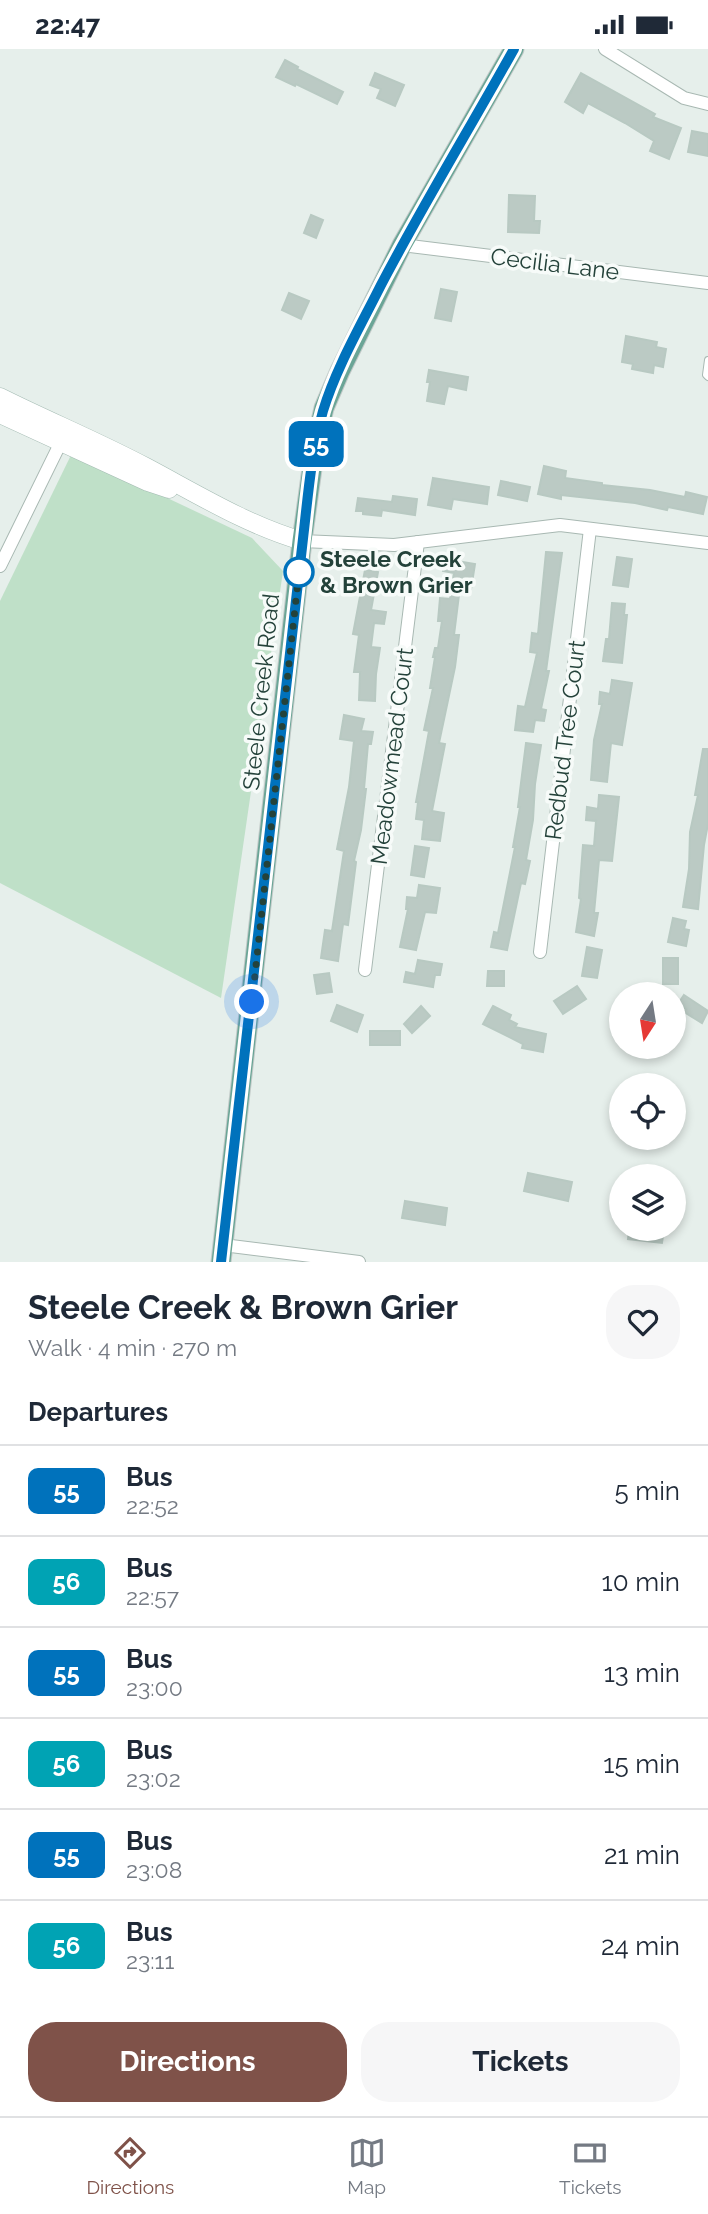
<!DOCTYPE html>
<meta charset="utf-8">
<style>
body{margin:0;font-family:Raleway,sans-serif;background:#f6f6f7;color:#1f2937;height:100vh;display:flex;flex-direction:column;font-size:26px;white-space:nowrap}
*{box-sizing:border-box;margin:0}
p{font-size:23px;color:#747a83}
.icon{flex:none;width:38px;height:38px;fill:none;stroke:currentColor;stroke-width:2;stroke-linecap:round;stroke-linejoin:round}
.map{position:relative;height:1213px;overflow:hidden}
.side{display:flex;flex-direction:column;background:#fff;flex:1}
.side>*{flex:none}
.badge{padding:0 14px;border-radius:10px;font-size:24px;line-height:46px}
.needle{width:46px;rotate:192deg}
.controls{position:absolute;left:609px;top:933px;display:grid;gap:14px}
.controls a{display:grid;place-items:center;width:77px;height:77px;border-radius:50%;background:#fff;box-shadow:0 4px 10px #0003;font-size:35px}
.you{position:absolute;width:35px;height:35px;margin:-18px;border:5px solid #fff;border-radius:50%;background:#1a73e8;box-shadow:0 0 0 10px #1a73e833}
.map>.badge{position:absolute;translate:-50% -50%;box-shadow:0 0 0 4px #fff}
h2{padding:0 28px;font-size:26px;line-height:63px}
.round{display:grid;place-items:center;flex:none;width:74px;height:74px;border-radius:28px;background:#f6f6f7}
.headline{display:flex;align-items:center;justify-content:space-between;height:119px;padding:0 28px}
h1{font-size:33px;font-weight:700;line-height:52px}
.action{display:flex;gap:14px;margin-top:auto;padding:14px 28px}
.action a{flex:1;height:80px;border-radius:28px;background:#7f5249;color:#fff;font-size:28px;font-weight:700;line-height:80px;text-align:center}
.action a+a{background:#f6f6f7;color:#1f2937}
ul{padding:0;list-style:none}
li{display:flex;align-items:center;gap:21px;height:91px;padding:0 28px;border-top:2px solid #e0e1e3}
li div{flex:1}
li b{display:block;font-size:26px}
li em{font-style:normal}
li .badge{min-width:77px;font-weight:700;text-align:center}
.status{display:flex;justify-content:space-between;align-items:center;height:49px;padding:0 35px;background:#fff;direction:ltr}
.status svg{height:19px;fill:currentColor}
.tabs{display:flex;justify-content:space-around;align-items:center;height:98px;border-top:2px solid #e0e1e3;background:#fff;font-size:19px;color:#747a83}
.tabs a{display:grid;justify-items:center;gap:4px}
.tabs .active{color:#7f5249}
.map>svg:first-child{display:block}
</style>
<div class="status"><b>22:47</b><svg viewBox="0 0 49 12"><path d="M0 12V9h3v3zM5 12V6h3v6zM10 12V3h3v9zM15 12V0h3v12zM26 1h20v11H26zM47 4h2v5h-2z"/></svg></div>
<div class="map">
<svg width="708" height="1213" viewBox="0 0 708 1213">
<rect width="100%" height="100%" fill="#e6efeb"/>
<path fill="#bfe0c8" d="M 72,404 L 252,489 L 283,522 L 221,949 L 0,834 L 0,552 Z"/>
<g fill="#bbcac4" stroke="#b8c9c2" stroke-width="2">
<path d="M 285,11 L 298,18 L 297,20 L 343,43 L 337,55 L 296,35 L 295,37 L 276,28 Z"/>
<path d="M 375,24 L 404,36 L 395,57 L 377,49 L 381,40 L 370,36 Z"/>
<path d="M 581,24 L 655,65 L 653,68 L 681,79 L 669,110 L 650,102 L 654,92 L 625,74 L 588,54 L 583,64 L 565,53 Z"/>
<path d="M 692,82 L 708,85 L 708,107 L 688,103 Z"/>
<path d="M 509,146 L 535,147 L 534,172 L 540,172 L 539,184 L 508,183 Z"/>
<path d="M 311,166 L 323,171 L 316,189 L 304,184 Z"/>
<path d="M 441,240 L 457,243 L 451,272 L 435,269 Z"/>
<path d="M 289,244 L 309,252 L 301,270 L 282,261 Z"/>
<path d="M 626,287 L 657,293 L 656,298 L 666,300 L 663,318 L 654,316 L 653,324 L 632,320 L 633,315 L 622,313 Z"/>
<path d="M 429,321 L 468,328 L 466,341 L 448,337 L 444,355 L 427,352 L 430,333 L 427,333 Z"/>
<path d="M 544,417 L 566,422 L 565,429 L 602,434 L 602,436 L 650,441 L 685,448 L 686,443 L 707,448 L 703,465 L 668,458 L 667,461 L 635,454 L 561,446 L 561,450 L 538,445 Z"/>
<path d="M 433,429 L 489,438 L 487,455 L 453,450 L 451,460 L 428,456 Z"/>
<path d="M 501,432 L 530,438 L 527,452 L 498,446 Z"/>
<path d="M 393,447 L 417,450 L 415,466 L 382,461 L 381,467 L 363,465 L 363,462 L 356,462 L 358,449 L 392,453 Z"/>
<path d="M 546,503 L 562,504 L 546,622 L 549,622 L 541,660 L 546,661 L 544,672 L 535,671 L 533,683 L 515,681 L 518,657 L 525,658 L 537,604 L 530,603 L 532,584 L 538,585 Z"/>
<path d="M 617,508 L 632,510 L 628,538 L 613,536 Z"/>
<path d="M 445,510 L 475,515 L 471,540 L 460,538 L 454,586 L 459,586 L 455,618 L 439,694 L 445,695 L 432,762 L 444,764 L 440,792 L 422,790 L 424,771 L 416,770 L 418,753 L 416,753 L 429,682 L 424,681 L 433,639 L 430,639 L 435,608 L 433,608 L 435,599 L 438,599 L 442,572 L 438,572 L 440,549 L 450,550 L 454,524 L 443,522 Z"/>
<path d="M 365,521 L 378,523 L 371,561 L 386,563 L 384,575 L 374,574 L 371,598 L 380,599 L 376,625 L 375,652 L 359,651 L 360,623 L 354,623 L 359,586 L 353,585 Z"/>
<path d="M 612,554 L 625,555 L 624,566 L 627,566 L 622,614 L 603,612 L 606,590 L 609,590 Z"/>
<path d="M 612,631 L 632,634 L 622,696 L 611,694 L 607,733 L 591,731 L 594,691 L 602,655 L 599,655 L 600,643 L 610,645 Z"/>
<path d="M 344,666 L 364,670 L 361,682 L 373,683 L 371,695 L 368,695 L 364,740 L 366,740 L 361,781 L 354,812 L 356,813 L 348,876 L 343,875 L 338,912 L 321,909 L 325,881 L 332,882 L 344,802 L 337,800 L 349,738 L 354,692 L 340,690 Z"/>
<path d="M 526,694 L 541,696 L 535,735 L 533,771 L 526,811 L 530,812 L 525,835 L 521,834 L 507,901 L 491,898 L 494,883 L 498,884 L 515,798 L 513,798 L 520,758 L 518,758 Z"/>
<path d="M 703,700 L 708,700 L 708,775 L 704,796 L 698,860 L 683,858 L 689,820 L 690,783 L 698,746 L 695,746 Z"/>
<path d="M 599,746 L 619,748 L 612,812 L 599,811 L 594,864 L 598,864 L 594,887 L 576,883 L 581,850 L 579,849 L 583,796 L 594,797 L 596,772 L 586,771 L 587,758 L 598,760 Z"/>
<path d="M 415,797 L 429,799 L 424,828 L 411,826 Z"/>
<path d="M 419,836 L 440,839 L 436,864 L 425,863 L 416,901 L 400,898 L 408,860 L 406,860 L 407,848 L 417,849 Z"/>
<path d="M 673,869 L 686,872 L 684,880 L 689,881 L 686,897 L 668,893 Z"/>
<path d="M 587,898 L 602,901 L 597,929 L 582,927 Z"/>
<rect x="663" y="909" width="15" height="26"/>
<path d="M 418,911 L 442,915 L 440,926 L 435,926 L 433,938 L 404,933 L 406,923 L 415,925 Z"/>
<path d="M 488,922 L 504,922 L 504,937 L 487,937 Z"/>
<path d="M 329,924 L 332,943 L 317,945 L 314,926 Z"/>
<path d="M 577,937 L 586,950 L 563,965 L 554,952 Z"/>
<path d="M 684,946 L 708,962 L 702,974 L 684,963 L 686,960 L 678,955 Z"/>
<path d="M 337,956 L 363,966 L 357,983 L 331,972 Z"/>
<path d="M 421,957 L 430,967 L 412,984 L 404,975 Z"/>
<path d="M 493,957 L 511,966 L 509,971 L 517,975 L 515,978 L 546,985 L 543,1003 L 522,999 L 523,995 L 483,975 Z"/>
<rect x="370" y="982" width="30" height="14"/>
<path d="M 528,1124 L 572,1133 L 568,1152 L 524,1142 Z"/>
<path d="M 405,1152 L 447,1159 L 445,1176 L 402,1169 Z"/>
<path d="M 629,1180 L 664,1180 L 662,1194 L 628,1190 Z"/>
</g>
<g fill="none" stroke-linecap="round" stroke-linejoin="round">
<g stroke="#a8b8b2" stroke-width="8">
<path id="service" d="M 708,311 L 706,326 L 708,328"/>
</g>
<g stroke="#a8b8b2" stroke-width="14">
<g id="minor">
<path d="M 605,0 L 684,49 L 708,55"/>
<path d="M 402,196 L 708,234"/>
<path d="M 302,492 L 394,496 L 560,476 L 708,494"/>
<path d="M 0,517 L 61,393"/>
<path d="M 540,903 L 590,480"/>
<path d="M 365,921 L 418,493"/>
<path d="M 223,1196 L 359,1213"/>
</g>
</g>
<g stroke="#a4bbb3" stroke-width="19">
<g id="secondary">
<path d="M 0,348 C 48,372 99,393 146,418 C 197,445 247,476 302,492"/>
<path d="M 0,365 L 148,433 L 169,440"/>
</g>
</g>
<g stroke="#c2cac8" stroke-width="21">
<path id="primary" d="M 221,1213 L 302,492 L 315,398 L 324,359 L 340,322 L 402,196 L 514,0"/>
</g>
<use href="#service" stroke="#fff" stroke-width="6"/>
<use href="#minor" stroke="#fff" stroke-width="12"/>
<use href="#secondary" stroke="#fff" stroke-width="18"/>
<use href="#primary" stroke="#6aa596" stroke-width="19"/>
</g>
<g fill="none" stroke-linecap="round" stroke-linejoin="round">
<g stroke="#fff" stroke-width="16">
<path id="line" d="M 221,1213 L 305,472 C 309,435 313,397 323,362 C 336,319 361,276 381,236 C 423,156 470,79 514,0"/>
</g>
<use href="#line" stroke="#0072bc" stroke-width="10"/>
<path stroke="#24423a" stroke-width="7" stroke-dasharray="0 12.6" d="M 252,953 L 300,514 L 299,523"/>
</g>
<circle fill="#fff" stroke="#0072bc" stroke-width="3.5" cx="299" cy="523" r="14"/>
<g text-anchor="middle" stroke-width="7" stroke-linejoin="round" paint-order="stroke">
<g font-size="23" fill="#24423a" stroke="#f7fbf9">
<text transform="translate(555 215) rotate(7)" y="8">Cecilia Lane</text>
<text transform="translate(261 643) rotate(-84)" y="8">Steele Creek Road</text>
<text transform="translate(565 691) rotate(-83)" y="8">Redbud Tree Court</text>
<text transform="translate(392 707) rotate(-83)" y="8">Meadowmead Court</text>
</g>
<g font-size="23" font-weight="bold" fill="#24423a" stroke="#f7fbf9" text-anchor="start">
<text x="320" y="518">Steele Creek<tspan x="320" dy="26">&amp; Brown Grier</tspan></text>
</g>
</g>
</svg>
<div class="controls">
<a><svg class="needle" viewBox="-14 -14 28 28"><path d="M0-13l5 13h-10z" fill="#e53935"/><path d="M0 13l5-13h-10z" fill="#747a83"/></svg></a>
<a><svg class="icon" aria-label="locate" viewBox="0 0 24 24"><circle cx="12" cy="12" r="6"/><path d="M12 2v4M12 18v4M2 12h4M18 12h4"/></svg></a>
<a><svg class="icon" aria-label="layers" viewBox="0 0 24 24"><path d="M12 4l9 5-9 5-9-5zM3 14l9 5 9-5"/></svg></a>
</div>
<div class="you" style="left:252px;top:953px"></div>
<b class="badge" style="left:316px;top:395px;background:#0072bc;color:#fff">55</b>
</div>
<section class="side">
<div class="headline"><div><h1>Steele Creek &amp; Brown Grier</h1><p>Walk · 4 min · 270 m</p></div><a class="round"><svg class="icon" aria-label="heart" viewBox="0 0 24 24"><path d="M12 20l-8-8c-3-5 5-10 8-4 3-6 11-1 8 4z"/></svg></a></div>
<h2>Departures</h2>
<ul>
<li><span class="badge" style="background:#0072bc;color:#fff">55</span><div><b>Bus</b><p>22:52</p></div><em>5 min</em></li>
<li><span class="badge" style="background:#00a3b4;color:#fff">56</span><div><b>Bus</b><p>22:57</p></div><em>10 min</em></li>
<li><span class="badge" style="background:#0072bc;color:#fff">55</span><div><b>Bus</b><p>23:00</p></div><em>13 min</em></li>
<li><span class="badge" style="background:#00a3b4;color:#fff">56</span><div><b>Bus</b><p>23:02</p></div><em>15 min</em></li>
<li><span class="badge" style="background:#0072bc;color:#fff">55</span><div><b>Bus</b><p>23:08</p></div><em>21 min</em></li>
<li><span class="badge" style="background:#00a3b4;color:#fff">56</span><div><b>Bus</b><p>23:11</p></div><em>24 min</em></li>
</ul>
<div class="action"><a>Directions</a><a>Tickets</a></div>
</section>
<nav class="tabs">
<a class="active"><svg class="icon" aria-label="directions" viewBox="0 0 24 24"><path d="M12 3l9 9-9 9-9-9zM9 14v-3h6M13 9l2 2-2 2"/></svg>Directions</a>
<a><svg class="icon" aria-label="map" viewBox="0 0 24 24"><path d="M3 6l6-2 6 2 6-2v14l-6 2-6-2-6 2zM9 4v14M15 6v14"/></svg>Map</a>
<a><svg class="icon" aria-label="tickets" viewBox="0 0 24 24"><path d="M3 7h18v10H3zM15 7v10"/></svg>Tickets</a>
</nav>
